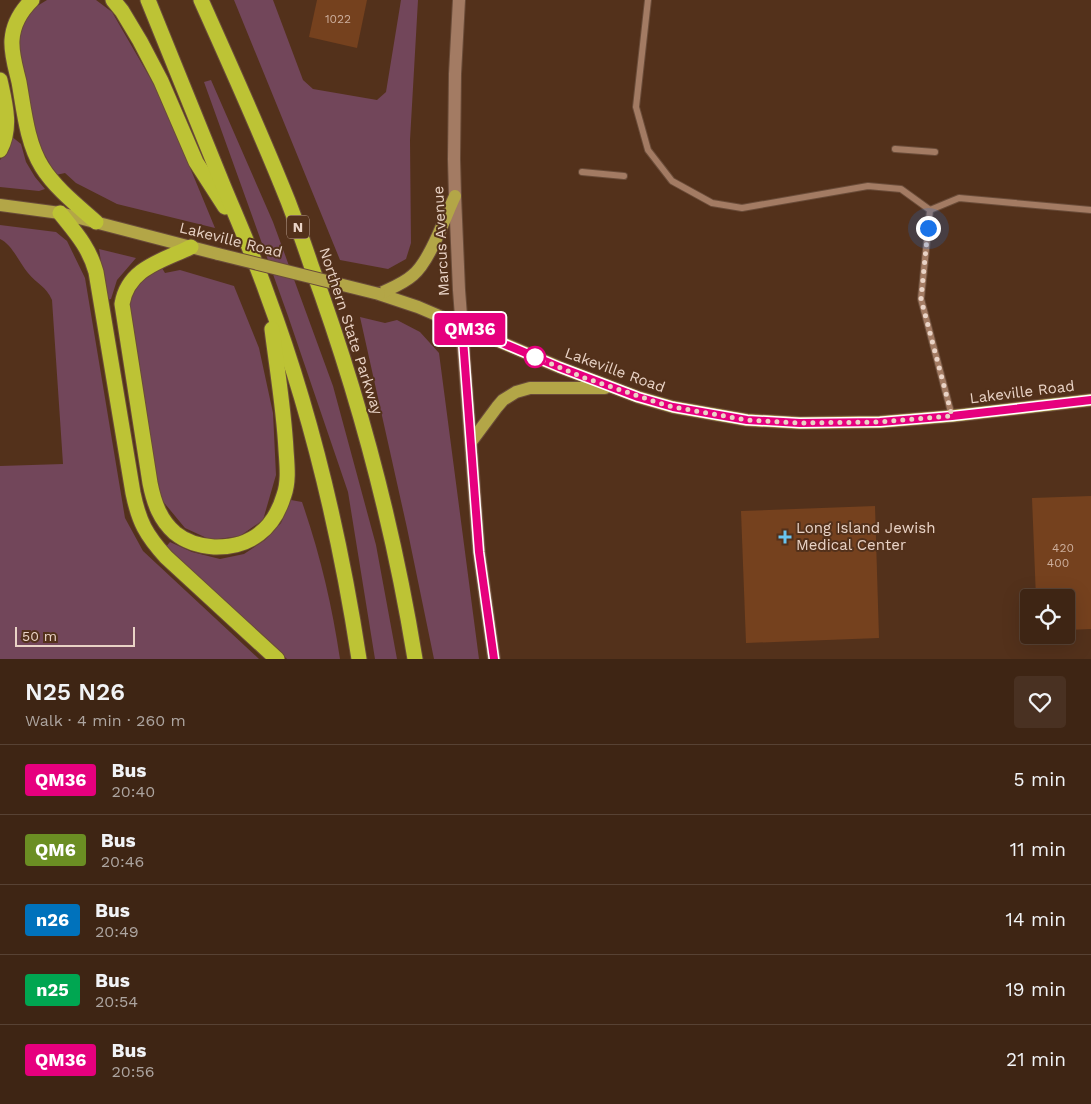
<!DOCTYPE html>
<meta charset="utf-8">
<style>
body{margin:0;font-family:"Work Sans",sans-serif;background:#493122;color:#f1f3f6;height:100vh;display:flex;flex-direction:column;font-size:19px;white-space:nowrap}
*{box-sizing:border-box;margin:0}
p{font-size:16px;color:#ada5a0}
.icon{flex:none;width:28px;height:28px;fill:none;stroke:currentColor;stroke-width:2;stroke-linecap:round;stroke-linejoin:round}
.map{position:relative;height:659px;overflow:hidden}
.side{display:flex;flex-direction:column;background:#3e2514;flex:1}
.side>*{flex:none}
.badge{padding:0 10px;border-radius:4px;font-size:18px;line-height:32px}
.tools{position:absolute;left:1020px;top:589px;display:grid;gap:10px}
.tools a{display:grid;place-items:center;width:55px;height:55px;border-radius:5px;background:#3e2514;box-shadow:0 5px 20px #0002,0 0 0 1px #574234;font-size:25px}
.scale{position:absolute;left:15px;bottom:12px;width:120px;box-sizing:border-box;padding-left:5px;border:2px solid #e9d3c6;border-top:0;font-size:14px;line-height:18px;white-space:nowrap;color:#e9d3c6;-webkit-text-stroke:4px #53311b;paint-order:stroke}
.you{position:absolute;width:25px;height:25px;margin:-12px;border:4px solid #fff;border-radius:50%;background:#1a73e8;box-shadow:0 0 0 8px #1a73e833}
.map>.badge{position:absolute;translate:-50% -50%;box-shadow:0 0 0 2px #fff}
.round{display:grid;place-items:center;flex:none;width:52px;height:52px;border-radius:5px;background:#493122}
.overview{display:flex;align-items:center;justify-content:space-between;height:85px;padding:0 25px}
h1{font-size:24px;font-weight:600;line-height:38px}
ul{padding:0;list-style:none}
li{display:flex;align-items:center;gap:15px;height:70px;padding:0 25px;border-top:1px solid #574234}
li div{flex:1}
li b{display:block;font-size:19px}
li em{font-style:normal}
li .badge{min-width:55px;font-weight:700;text-align:center}
.map>svg:first-child{display:block}
</style>
<div class="map">
<svg width="1091" height="659" viewBox="0 0 1091 659">
<rect width="100%" height="100%" fill="#53311b"/>
<g fill="#72465a">
<path d="M 47,0 L 96,0 L 112,12 L 160,95 L 215,228 L 117,204 L 76,183 L 65,173 L 56,175 L 38,143 L 19,46 L 19,30 L 29,11 Z"/>
<path d="M 234,0 L 273,0 L 303,80 L 313,89 L 377,100 L 386,92 L 401,0 L 418,0 L 410,140 L 411,243 L 406,259 L 388,269 L 340,260 Z"/>
<path d="M 211,80 L 273,222 L 333,386 L 376,545 L 397,659 L 375,659 L 348,492 L 288,316 L 204,82 Z"/>
<path d="M 11,136 L 21,144 L 26,162 L 35,177 L 45,189 L 39,191 L 0,187 L 0,160 L 6,153 Z"/>
<path d="M 0,225 L 56,232 L 67,241 L 85,278 L 125,518 L 143,551 L 259,659 L 0,659 L 0,466 L 63,464 L 52,300 C 46,286 37,284 28,273 C 20,264 12,244 0,239 Z"/>
<path d="M 99,249 L 136,258 L 117,280 L 111,299 L 107,300 Z"/>
<path d="M 162,268 L 165,273 L 180,270 L 234,286 L 259,348 L 273,413 L 276,475 L 263,520 L 240,536 L 211,540 L 185,528 L 161,499 L 128,318 L 129,294 L 143,278 Z"/>
<path d="M 360,317 L 385,323 L 397,320 L 420,332 L 439,353 L 479,659 L 434,659 L 407,528 Z"/>
<path d="M 291,500 L 302,502 C 320,554 332,605 340,659 L 287,659 L 165,548 L 170,542 L 192,552 L 220,559 L 244,554 L 265,540 L 281,523 Z"/>
</g>
<g fill="#75411e">
<path d="M 317,0 L 367,0 L 357,48 L 309,37 Z"/>
<path d="M 1091,496 L 1091,629 L 1066,630 L 1066,598 L 1036,598 L 1032,498 Z"/>
<path d="M 875,506 L 879,638 L 746,643 L 741,511 Z"/>
</g>
<g fill="none" stroke-linecap="round" stroke-linejoin="round">
<g stroke="#6a4c39" stroke-width="8">
<g id="service">
<path d="M 648,0 L 636,107 L 648,150 L 672,181 L 712,203 L 742,208 L 868,186 L 901,189 L 930,210"/>
<path d="M 895,149 L 935,152"/>
<path d="M 582,172 L 624,176"/>
<path d="M 930,210 L 921,299 L 952,416"/>
<path d="M 930,210 L 959,198 L 1091,210"/>
</g>
</g>
<g stroke="#6a4c39" stroke-width="14">
<path id="secondary" d="M 459,0 L 455,74 L 454,159 L 455,196 L 459,290 L 479,552 L 494,659"/>
</g>
<g stroke="#6a4c39" stroke-width="14">
<g id="primary">
<path d="M 0,205 L 60,213 L 218,254"/>
<path d="M 379,294 L 418,307 L 559,367 L 638,397 L 673,407 L 747,420 L 800,423 L 880,422 L 952,416 L 1091,400"/>
<path d="M 379,294 C 391,288 403,284 413,275 C 430,261 445,217 455,196"/>
<path d="M 471,442 L 497,407 L 503,400 L 516,392 L 530,388 L 605,388"/>
</g>
</g>
<g stroke="#6a4c39" stroke-width="17">
<g id="motorway">
<path d="M 32,0 C 21,11 13,24 12,40 C 11,54 16,69 19,82 C 24,110 27,143 42,167 C 55,188 78,206 96,222"/>
<path d="M 113,0 L 122,11 L 140,41 L 161,81 L 196,162 L 225,207"/>
<path d="M 148,0 C 173,62 198,123 223,185 C 238,221 254,257 267,294 C 311,412 340,535 359,659"/>
<path d="M 201,0 C 231,67 261,133 288,201 C 296,222 304,244 311,265 C 358,393 393,524 415,659"/>
<path d="M 0,80 C 5,103 12,128 0,150"/>
<path d="M 60,213 C 76,233 89,247 96,272 L 133,493 C 139,522 146,535 166,557 L 277,659"/>
<path d="M 191,247 C 162,261 128,268 122,304 L 150,483 C 154,503 160,520 175,533 C 186,542 200,546 214,547 C 250,548 274,529 284,495 C 289,481 287,465 286,450 C 284,410 277,369 272,329"/>
</g>
</g>
<use href="#service" stroke="#a37b63" stroke-width="6"/>
<use href="#secondary" stroke="#a37b63" stroke-width="12"/>
<use href="#primary" stroke="#b3a647" stroke-width="12"/>
<use href="#motorway" stroke="#bdc335" stroke-width="15"/>
<g stroke="#6a4c39" stroke-width="14" stroke-linecap="butt">
<path id="primary-bridge" d="M 218,254 L 379,294"/>
</g>
<use href="#primary-bridge" stroke="#b3a647" stroke-width="12"/>
</g>
<g fill="none" stroke-linecap="round" stroke-linejoin="round">
<g stroke="#fff" stroke-width="11">
<path id="line" d="M 494,659 L 479,552 L 462,326 L 559,367 L 638,397 L 673,407 L 747,420 L 800,423 L 880,422 L 952,416 L 1091,400"/>
</g>
<use href="#line" stroke="#e6007e" stroke-width="8"/>
<path stroke="#e9d3c6" stroke-width="5" stroke-dasharray="0 9" d="M 535,357 L 585,378 L 656,402 L 673,407 L 747,420 L 800,423 L 880,422 L 952,416 L 921,299 L 928,228"/>
</g>
<circle fill="#fff" stroke="#e6007e" stroke-width="2.5" cx="535" cy="357" r="10"/>
<path fill="#69c4f0" stroke="#53311b" stroke-width="2" d="M782.5 529.5h5v5h5v5h-5v5h-5v-5h-5v-5h5z"/>
<g text-anchor="middle" stroke-width="4" stroke-linejoin="round" paint-order="stroke">
<g font-size="12" fill="#ccae9c">
<text x="338" y="23">1022</text>
<text x="1063" y="552">420</text>
<text x="1058" y="567">400</text>
</g>
<rect fill="#53311b" stroke="#bca293" stroke-width="1" x="287" y="215.5" width="22" height="23" rx="4"/>
<g font-size="14" font-weight="bold" fill="#e9d3c6">
<text x="298" y="232">N</text>
</g>
<g font-size="15" fill="#e9d3c6" stroke="#53311b">
<text transform="translate(231 240) rotate(14)" y="5">Lakeville Road</text>
<text transform="translate(441 241) rotate(-93)" y="5">Marcus Avenue</text>
<text transform="translate(351 331) rotate(72)" y="5">Northern State Parkway</text>
<text transform="translate(615 370) rotate(20)" y="5">Lakeville Road</text>
<text transform="translate(1022 392) rotate(-7)" y="5">Lakeville Road</text>
</g>
<g font-size="15" fill="#e9d3c6" stroke="#53311b" text-anchor="start">
<text x="796" y="533">Long Island Jewish<tspan x="796" dy="17">Medical Center</tspan></text>
</g>
</g>
</svg>
<div class="tools">
<a><svg class="icon" aria-label="locate" viewBox="0 0 24 24"><circle cx="12" cy="12" r="6"/><path d="M12 2v4M12 18v4M2 12h4M18 12h4"/></svg></a>
</div>
<div class="scale">50 m</div>
<div class="you" style="left:928px;top:228px"></div>
<b class="badge" style="left:470px;top:329px;background:#e6007e;color:#fff">QM36</b>
</div>
<section class="side">
<div class="overview"><div><h1>N25 N26</h1><p>Walk · 4 min · 260 m</p></div><a class="round"><svg class="icon" aria-label="heart" viewBox="0 0 24 24"><path d="M12 20l-8-8c-3-5 5-10 8-4 3-6 11-1 8 4z"/></svg></a></div>
<ul>
<li><span class="badge" style="background:#e6007e;color:#fff">QM36</span><div><b>Bus</b><p>20:40</p></div><em>5 min</em></li>
<li><span class="badge" style="background:#6b8e23;color:#fff">QM6</span><div><b>Bus</b><p>20:46</p></div><em>11 min</em></li>
<li><span class="badge" style="background:#0072bc;color:#fff">n26</span><div><b>Bus</b><p>20:49</p></div><em>14 min</em></li>
<li><span class="badge" style="background:#00a651;color:#fff">n25</span><div><b>Bus</b><p>20:54</p></div><em>19 min</em></li>
<li><span class="badge" style="background:#e6007e;color:#fff">QM36</span><div><b>Bus</b><p>20:56</p></div><em>21 min</em></li>
</ul>
</section>
